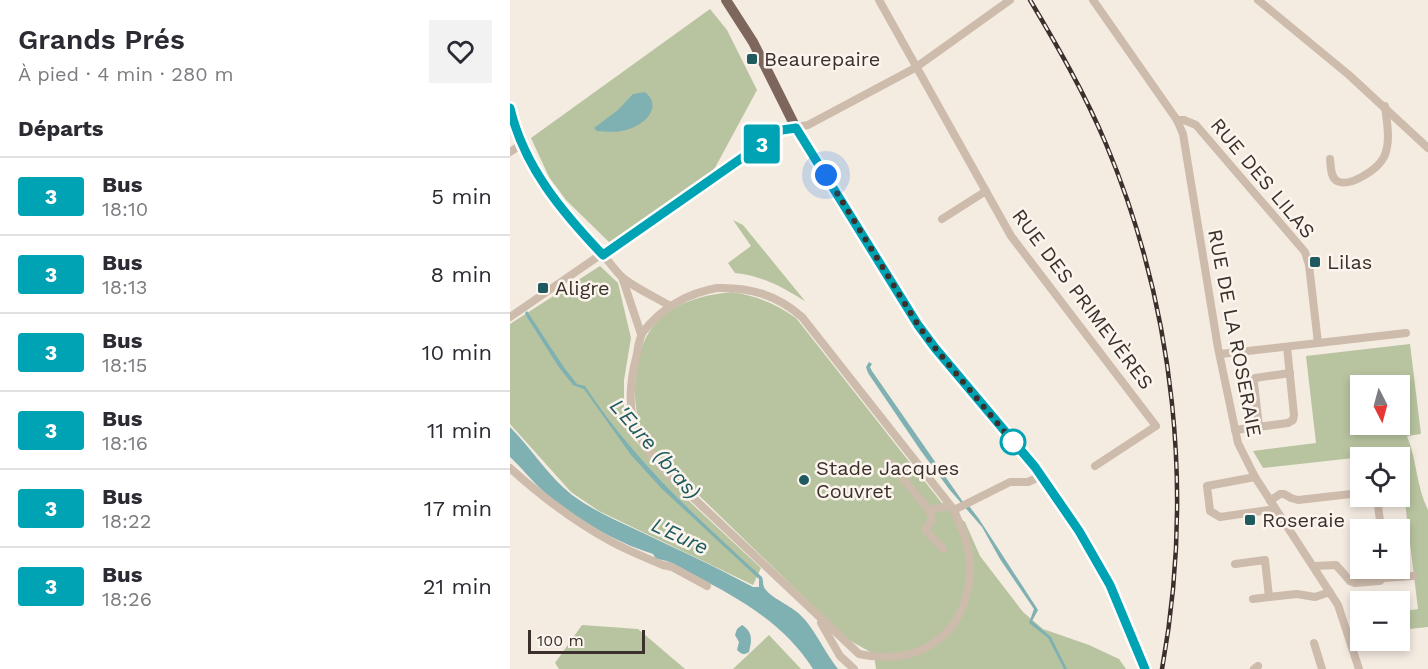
<!DOCTYPE html>
<html lang="fr">
<meta charset="utf-8">
<style>
body{margin:0;font-family:"Work Sans",sans-serif;background:#f2f2f3;color:#2b2b33;height:100vh;display:flex;flex-direction:column;font-size:22px;white-space:nowrap}
*{box-sizing:border-box;margin:0}
p{font-size:20px;color:#7c7c81}
.icon{flex:none;width:33px;height:33px;fill:none;stroke:currentColor;stroke-width:2;stroke-linecap:round;stroke-linejoin:round}
.map{position:relative;flex:1;overflow:hidden}
.details{display:flex;flex-direction:column;background:#fff;width:510px}
.details>*{flex:none}
.badge{padding:0 12px;border-radius:4px;font-size:21px;line-height:39px}
.needle{width:39px;rotate:174deg}
.buttons{position:absolute;left:840px;top:375px;display:grid;gap:12px}
.buttons a{display:grid;place-items:center;width:60px;height:60px;border-radius:0px;background:#fff;box-shadow:0 3px 9px #0003;font-size:30px}
.scale{position:absolute;left:18px;bottom:15px;width:117px;box-sizing:border-box;padding-left:6px;border:3px solid #3b302b;border-top:0;font-size:16px;line-height:21px;white-space:nowrap;color:#3b302b;-webkit-text-stroke:4px #fbf5ee;paint-order:stroke}
.you{position:absolute;width:30px;height:30px;margin:-15px;border:4px solid #fff;border-radius:50%;background:#1a73e8;box-shadow:0 0 0 9px #1a73e833}
.map>.badge{position:absolute;translate:-50% -50%;box-shadow:0 0 0 3px #fff}
h2{padding:0 18px;font-size:22px;line-height:54px}
.round{display:grid;place-items:center;flex:none;width:63px;height:63px;border-radius:0px;background:#f2f2f3}
.overview{display:flex;align-items:center;justify-content:space-between;height:102px;padding:0 18px}
h1{font-size:28px;font-weight:600;line-height:45px}
ul{padding:0;list-style:none}
li{display:flex;align-items:center;gap:18px;height:78px;padding:0 18px;border-top:2px solid #e1e1e2}
li div{flex:1}
li b{display:block;font-size:22px}
li em{font-style:normal}
li .badge{min-width:66px;font-weight:700;text-align:center}
main{display:flex;flex:1;min-height:0}
.map>svg:first-child{display:block}
</style>
<main>
<section class="details">
<div class="overview"><div><h1>Grands Prés</h1><p>À pied · 4 min · 280 m</p></div><a class="round"><svg class="icon" aria-label="heart" viewBox="0 0 24 24"><path d="M12 20l-8-8c-3-5 5-10 8-4 3-6 11-1 8 4z"/></svg></a></div>
<h2>Départs</h2>
<ul>
<li><span class="badge" style="background:#00a3b4;color:#fff">3</span><div><b>Bus</b><p>18:10</p></div><em>5 min</em></li>
<li><span class="badge" style="background:#00a3b4;color:#fff">3</span><div><b>Bus</b><p>18:13</p></div><em>8 min</em></li>
<li><span class="badge" style="background:#00a3b4;color:#fff">3</span><div><b>Bus</b><p>18:15</p></div><em>10 min</em></li>
<li><span class="badge" style="background:#00a3b4;color:#fff">3</span><div><b>Bus</b><p>18:16</p></div><em>11 min</em></li>
<li><span class="badge" style="background:#00a3b4;color:#fff">3</span><div><b>Bus</b><p>18:22</p></div><em>17 min</em></li>
<li><span class="badge" style="background:#00a3b4;color:#fff">3</span><div><b>Bus</b><p>18:26</p></div><em>21 min</em></li>
</ul>
</section>
<div class="map">
<svg width="918" height="669" viewBox="0 0 918 669">
<rect width="100%" height="100%" fill="#f4ebe1"/>
<g fill="#b8c4a0" fill-rule="evenodd">
<path d="M 200,9 L 217,30 L 247,90 L 200,177 L 101,244 L 56,200 L 39,177 L 21,138 Z"/>
<path d="M 223,220 L 233,225 L 295,301 C 272,287 253,276 225,273 L 218,263 L 241,246 Z"/>
<path d="M 90,266 L 108,283 L 121,338 L 114,380 L 114,407 L 121,436 L 181,503 L 251,568 L 243,585 L 89,511 L 61,492 L 0,424 L 0,324 Z"/>
<path d="M 222,292 C 247,296 266,304 286,318 L 431,502 L 455,522 L 470,556 L 513,612 L 533,629 L 579,645 L 609,659 L 616,669 L 366,669 L 364,654 L 337,639 L 138,446 C 126,421 122,397 127,369 C 130,357 131,344 138,334 C 155,304 191,295 222,292 Z"/>
<path d="M 900,344 L 911,434 L 897,436 C 907,460 906,486 918,510 L 918,627 L 890,630 L 890,612 L 908,609 L 889,453 L 753,468 L 743,451 L 806,443 L 796,356 ZM 850,386 L 890,386 L 890,424 L 850,424 Z"/>
<path d="M 72,625 L 128,629 L 175,669 L 49,669 L 45,663 Z"/>
<path d="M 259,635 L 291,669 L 223,669 Z"/>
</g>
<g fill="#7fb0b2">
<path d="M 135,92 C 152,106 137,122 122,128 C 111,133 98,132 87,131 L 84,128 L 108,110 L 123,94 Z"/>
<path d="M 17,311 L 53,366 L 67,384 L 75,386 C 123,460 187,518 252,577 C 254,582 252,586 256,590 C 266,602 282,604 296,621 C 308,636 316,654 328,669 L 303,669 C 275,624 230,599 184,575 C 172,569 161,560 146,559 L 143,554 C 107,543 61,517 33,491 C 22,481 12,468 0,457 L 0,427 C 22,449 38,476 62,495 C 84,511 107,521 131,532 C 169,550 206,567 243,587 L 249,587 L 249,579 L 151,488 L 121,455 L 74,389 L 63,385 L 48,366 L 17,317 L 15,313 Z"/>
<path d="M 359,362 L 362,364 L 360,367 L 362,371 L 453,502 L 459,506 L 469,519 L 528,610 L 522,621 L 541,637 L 557,669 L 554,669 L 538,638 L 519,623 L 524,609 L 490,559 L 472,527 L 439,489 L 411,451 L 358,373 L 356,367 Z"/>
<path d="M 232,625 C 243,632 242,640 239,652 C 234,655 232,655 227,650 L 229,642 L 225,635 L 227,629 Z"/>
</g>
<g fill="none" stroke-linecap="round" stroke-linejoin="round">
<g stroke="#cdbbac" stroke-width="8">
<path d="M 369,0 L 501,236 L 646,426 L 585,466"/>
<path d="M 583,0 L 667,120 L 673,134 L 708,348 L 728,443 L 745,477 L 828,605 L 849,669"/>
<path d="M 748,0 L 839,75 L 918,148"/>
<path d="M 0,108 C 14,167 52,210 92,254 C 99,261 105,271 113,278 C 127,289 145,297 160,306"/>
<path d="M 667,120 L 674,120 L 686,125 L 795,252 L 799,265 L 808,343"/>
<path d="M 0,152 L 12,144"/>
<path d="M 820,159 C 821,166 820,177 827,181 C 840,188 868,169 874,157 C 881,142 877,123 875,106"/>
<path d="M 432,219 L 476,191"/>
<path d="M 112,277 L 131,334"/>
<path d="M 207,288 C 240,287 267,295 292,317 L 444,510 C 451,527 459,544 460,563 C 462,627 416,669 349,654 L 160,476 C 149,463 136,451 129,436 C 116,410 120,380 127,354 C 128,347 129,338 133,332 C 151,308 178,293 207,288 Z"/>
<path d="M 0,317 L 272,130 L 298,125 L 405,68 L 500,0"/>
<path d="M 711,354 L 896,333"/>
<path d="M 749,427 L 744,383 L 745,378 L 780,373"/>
<path d="M 725,430 L 778,423 L 783,420 L 784,415 L 777,347"/>
<path d="M 379,462 L 419,510"/>
<path d="M 0,468 C 31,496 65,522 102,542 C 119,551 136,558 153,565 L 162,567 L 197,586"/>
<path d="M 745,477 L 697,486 L 700,511 L 710,517 L 765,509"/>
<path d="M 867,496 L 871,530"/>
<path d="M 760,501 L 770,494 L 774,494 L 781,498 L 788,500 L 850,493"/>
<path d="M 444,510 L 500,482 L 518,482 L 531,476"/>
<path d="M 890,533 L 897,532"/>
<path d="M 433,549 L 415,530 L 422,520 L 419,510 L 440,506"/>
<path d="M 725,564 L 755,560 L 759,597 L 787,594 L 805,597 L 820,592"/>
<path d="M 804,566 L 826,565 L 840,581 L 845,583 L 870,581 L 875,576 L 875,568"/>
<path d="M 873,578 L 903,576"/>
<path d="M 743,599 L 759,597"/>
<path d="M 311,623 L 330,656 L 344,669"/>
<path d="M 804,643 L 812,669"/>
<path d="M 744,669 L 748,666"/>
</g>
<path stroke="#7d675c" stroke-width="10" d="M 216,0 L 243,42 L 286,128 L 408,325 L 425,348 L 525,467 L 569,531 L 600,585 L 635,669"/>
<g stroke="#3b302b" stroke-width="4.5">
<path id="rail" d="M 520,0 C 548,47 575,94 596,144 C 665,309 684,493 652,669"/>
</g>
<use href="#rail" stroke="#fbf5ee" stroke-width="2" stroke-dasharray="7" stroke-linecap="butt"/>
</g>
<g fill="none" stroke-linecap="round" stroke-linejoin="round">
<g stroke="#fff" stroke-width="14">
<path id="line" d="M 0,108 C 14,167 52,212 93,255 L 272,130 L 286,128 L 408,325 L 425,348 L 525,467 L 569,531 L 600,585 L 635,669"/>
</g>
<use href="#line" stroke="#00a3b4" stroke-width="9"/>
<path stroke="#3b302b" stroke-width="6" stroke-dasharray="0 10.8" d="M 316,175 L 408,325 L 425,348 L 503,442"/>
</g>
<g fill="#1f5a5e" stroke="#fbf5ee" stroke-width="2">
<rect x="236" y="53" width="12" height="12" rx="3"/>
<rect x="799" y="256" width="12" height="12" rx="3"/>
<rect x="27" y="282" width="12" height="12" rx="3"/>
<circle cx="294" cy="480" r="6"/>
<rect x="734" y="514" width="12" height="12" rx="3"/>
</g>
<circle fill="#fff" stroke="#00a3b4" stroke-width="3" cx="503" cy="442" r="12"/>
<g text-anchor="middle" stroke-width="5" stroke-linejoin="round" paint-order="stroke">
<g font-size="20" fill="#3b302b" stroke="#fbf5ee" text-anchor="start">
<text x="254" y="66">Beaurepaire</text>
<text x="817" y="269">Lilas</text>
<text x="45" y="295">Aligre</text>
<text x="306" y="475">Stade Jacques<tspan x="306" dy="23">Couvret</tspan></text>
<text x="752" y="527">Roseraie</text>
</g>
<g font-size="20" fill="#3b302b" stroke="#fbf5ee">
<text transform="translate(753 178) rotate(50)" y="7">RUE DES LILAS</text>
<text transform="translate(573 299) rotate(53)" y="7">RUE DES PRIMEVÈRES</text>
<text transform="translate(725 333) rotate(79)" y="7">RUE DE LA ROSERAIE</text>
</g>
<g font-size="21" font-style="italic" fill="#1f5a5e" stroke="#fbf5ee">
<text transform="translate(145 449) rotate(49)" y="7">L'Eure (bras)</text>
<text transform="translate(170 536) rotate(25)" y="7">L'Eure</text>
</g>
</g>
</svg>
<div class="buttons">
<a><svg class="needle" viewBox="-14 -14 28 28"><path d="M0-13l5 13h-10z" fill="#e53935"/><path d="M0 13l5-13h-10z" fill="#7c7c81"/></svg></a>
<a><svg class="icon" aria-label="locate" viewBox="0 0 24 24"><circle cx="12" cy="12" r="6"/><path d="M12 2v4M12 18v4M2 12h4M18 12h4"/></svg></a>
<a>+</a>
<a>−</a>
</div>
<div class="scale">100 m</div>
<div class="you" style="left:316px;top:175px"></div>
<b class="badge" style="left:252px;top:144px;background:#00a3b4;color:#fff">3</b>
</div>
</main>
